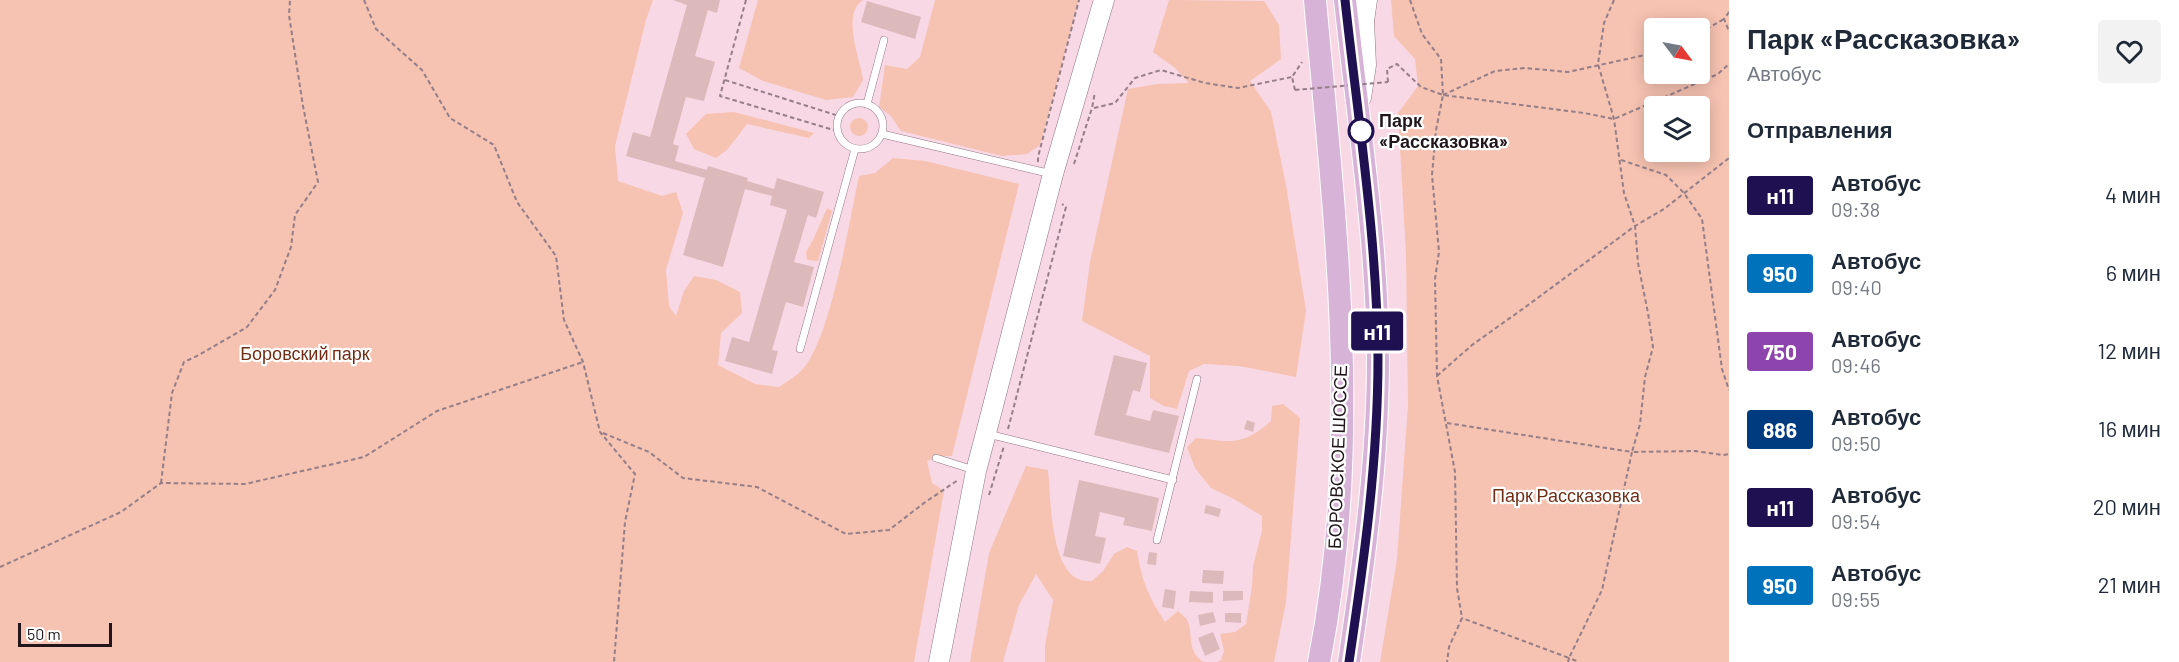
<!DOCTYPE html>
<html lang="ru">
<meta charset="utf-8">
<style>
body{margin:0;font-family:Barlow,sans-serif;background:#f2f2f3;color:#1f2937;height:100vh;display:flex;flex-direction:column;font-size:22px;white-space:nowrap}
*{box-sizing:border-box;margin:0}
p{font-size:20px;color:#747a83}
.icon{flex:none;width:33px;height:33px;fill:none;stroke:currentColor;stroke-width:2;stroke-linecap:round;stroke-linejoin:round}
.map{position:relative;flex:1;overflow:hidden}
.panel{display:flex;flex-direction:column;background:#fff;width:450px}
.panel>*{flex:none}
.badge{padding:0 12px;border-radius:4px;font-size:21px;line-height:39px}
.needle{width:39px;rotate:122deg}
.tools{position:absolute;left:1644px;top:18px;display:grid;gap:12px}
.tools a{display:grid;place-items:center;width:66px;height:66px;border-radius:6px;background:#fff;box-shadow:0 3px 15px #0003;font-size:30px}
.scale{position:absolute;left:18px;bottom:15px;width:94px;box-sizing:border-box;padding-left:6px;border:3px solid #21161b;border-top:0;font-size:16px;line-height:21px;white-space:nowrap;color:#21161b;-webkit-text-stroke:4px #fff;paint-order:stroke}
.map>.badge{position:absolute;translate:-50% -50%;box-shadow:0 0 0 3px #fff}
h2{padding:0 18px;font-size:22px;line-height:54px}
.round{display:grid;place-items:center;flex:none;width:63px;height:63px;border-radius:6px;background:#f2f2f3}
.summary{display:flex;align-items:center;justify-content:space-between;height:102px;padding:0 18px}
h1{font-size:28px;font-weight:600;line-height:45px}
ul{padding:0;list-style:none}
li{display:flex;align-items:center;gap:18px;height:78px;padding:0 18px}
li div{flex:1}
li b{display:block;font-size:22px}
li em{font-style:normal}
li .badge{min-width:66px;font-weight:700;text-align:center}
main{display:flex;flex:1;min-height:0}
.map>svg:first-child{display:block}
</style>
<main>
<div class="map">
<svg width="1729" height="662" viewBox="0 0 1729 662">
<rect width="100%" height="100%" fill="#f9d8e6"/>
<g fill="#f6c2b1" fill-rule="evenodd">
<path d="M 0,0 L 653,0 L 646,20 L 615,146 L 618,181 L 662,196 L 676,192 L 683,213 L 666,270 L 669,306 L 676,316 L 684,291 L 694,276 L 716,280 L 740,292 L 742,313 L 721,333 L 718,365 L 755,384 L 779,387 C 786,382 795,377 801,371 C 830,343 850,218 859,176 L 875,173 L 893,158 L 925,161 L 1019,184 L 952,456 L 944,456 L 927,461 L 932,483 L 944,491 L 914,662 L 0,662 Z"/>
<path d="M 758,0 L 863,0 C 841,14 860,58 863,80 L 853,97 L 826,100 L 763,81 L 739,68 Z"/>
<path d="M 935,0 L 1079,0 L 1040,145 L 1027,154 L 1002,156 L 901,131 L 891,116 L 879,107 L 885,65 L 907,69 L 920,57 Z"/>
<path d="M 1169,0 L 1264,1 L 1279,25 L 1281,59 L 1250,81 L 1271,112 L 1286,185 L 1306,311 L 1296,377 L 1239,366 L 1204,364 L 1189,371 L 1177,409 L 1164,406 L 1150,398 L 1150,356 L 1082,321 L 1090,262 L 1128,89 L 1157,84 L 1189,83 L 1175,68 L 1153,52 Z"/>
<path d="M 1391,0 L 1729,0 L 1729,662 L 1380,662 L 1397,559 L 1408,405 L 1406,254 L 1398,113 L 1418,86 L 1415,59 L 1394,36 ZM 1654,28 L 1700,28 L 1700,74 L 1654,74 ZM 1654,106 L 1700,106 L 1700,152 L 1654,152 Z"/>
<path d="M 734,112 L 814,133 L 809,138 L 747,124 L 727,150 L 716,158 L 694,149 L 686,134 L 706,114 Z"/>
<circle cx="859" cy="127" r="9"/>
<path d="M 827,208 L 832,211 L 818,261 L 807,260 L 806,252 L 814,238 Z"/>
<path d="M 1283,404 L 1300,418 L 1286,602 L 1274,662 L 1217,662 L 1221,660 L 1224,651 L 1220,634 L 1235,632 L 1246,624 L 1252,587 L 1253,566 L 1262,531 L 1262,516 L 1232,498 L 1211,488 L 1195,468 L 1187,447 L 1196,438 C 1231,442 1243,446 1271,421 L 1272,406 Z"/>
<path d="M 1026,466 L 1048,470 C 1051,498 1050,566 1078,579 C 1082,581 1088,581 1092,581 L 1103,571 L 1114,554 L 1127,547 L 1137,551 C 1141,579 1149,598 1165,622 L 1178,611 C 1181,614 1187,618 1188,622 C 1193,635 1187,653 1204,662 L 1045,662 L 1045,646 L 1053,600 L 1036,574 L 1019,605 L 1003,662 L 970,662 L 989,553 Z"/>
</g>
<g fill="#dcb9bb">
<path d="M 673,0 L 720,0 L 717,13 L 708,10 L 695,56 L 715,62 L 704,101 L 686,97 L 673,144 L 679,146 L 675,161 L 707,170 L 708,166 L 748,178 L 747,181 L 774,189 L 777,178 L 824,192 L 816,218 L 808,215 L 794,262 L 814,267 L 803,307 L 786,302 L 772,350 L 778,351 L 772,374 L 725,361 L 732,337 L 749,342 L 787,210 L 770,205 L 772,196 L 745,189 L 723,267 L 683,255 L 705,178 L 626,156 L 633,132 L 650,137 L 687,5 Z"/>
<path d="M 867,1 L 921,17 L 915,39 L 861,22 Z"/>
<path d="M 1114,355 L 1147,363 L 1140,392 L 1133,390 L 1126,415 L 1150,421 L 1153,410 L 1179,416 L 1169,453 L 1094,435 Z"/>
<path d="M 1247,420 L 1255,423 L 1253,432 L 1244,429 Z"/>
<path d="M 1079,480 L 1159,498 L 1152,531 L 1123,525 L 1125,518 L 1100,512 L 1095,536 L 1106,538 L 1100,564 L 1063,556 Z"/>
<path d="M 1206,505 L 1221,509 L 1219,517 L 1204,513 Z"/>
<path d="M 1149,552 L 1157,553 L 1156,565 L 1147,564 Z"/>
<path d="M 1203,570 L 1224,571 L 1223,584 L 1202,583 Z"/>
<path d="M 1165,589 L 1176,591 L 1174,609 L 1162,607 Z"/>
<path d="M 1190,591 L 1213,592 L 1213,603 L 1189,602 Z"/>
<path d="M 1223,591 L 1243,591 L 1243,600 L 1223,601 Z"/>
<path d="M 1213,612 L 1216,622 L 1200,626 L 1198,615 Z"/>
<path d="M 1225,613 L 1241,613 L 1241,623 L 1225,622 Z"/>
<path d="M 1213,632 L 1220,649 L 1205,656 L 1198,638 Z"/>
</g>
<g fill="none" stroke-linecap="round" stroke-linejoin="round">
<g stroke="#907380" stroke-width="8">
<g id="lane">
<circle cx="860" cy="126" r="23"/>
<path d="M 867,104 L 884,40"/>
<path d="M 882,134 L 1052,174"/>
<path d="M 800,349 L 855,149"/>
<path d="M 988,434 L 1173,480"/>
<path d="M 936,458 L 974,470"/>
<path d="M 1157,540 L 1197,379"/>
</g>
</g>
<g stroke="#907380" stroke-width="21">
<g id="secondary">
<path d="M 1361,98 L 1366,65 L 1364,21 L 1367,0"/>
<path d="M 939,662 L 976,471 L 986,433 L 1053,174 L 1104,0"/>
</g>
</g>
<g stroke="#fff" stroke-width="24">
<g id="primary">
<path d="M 1315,0 C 1335,221 1363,442 1319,662"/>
<path d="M 1345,0 C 1358,119 1377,238 1378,358 C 1378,461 1364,561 1349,662"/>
</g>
</g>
<g stroke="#957e88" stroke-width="2" stroke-dasharray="4.5 3" stroke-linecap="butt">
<path d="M 364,0 L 376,29 L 422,70 L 450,118 L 494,145 L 517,202 L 556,256 L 564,320 L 583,362 L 600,432 L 635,474 L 625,522 L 614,662"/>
<path d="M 746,0 L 720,96 L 837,131"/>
<path d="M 1410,0 L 1422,34 L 1441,59 L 1443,95 L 1436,130 L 1432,175 L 1439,252 L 1435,279 L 1437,376 L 1455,472 L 1457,588 L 1462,618 L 1449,647 L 1447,662"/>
<path d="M 1614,0 L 1604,23 L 1598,64 L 1614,119 L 1624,193 L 1635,226 L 1638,263 L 1648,313 L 1653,347 L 1645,377 L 1640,424 L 1632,452 L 1695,451 L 1723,455 L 1729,454"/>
<path d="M 1729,12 L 1724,19 L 1729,31"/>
<path d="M 1700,33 L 1724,19"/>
<path d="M 725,80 L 839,116"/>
<path d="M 1388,82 L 1387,69 L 1397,64 L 1421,87 L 1443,95 L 1584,113 L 1614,119 L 1718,74 L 1729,64"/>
<path d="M 1295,90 L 1292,77 L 1302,62"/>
<path d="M 1443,95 L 1495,71 L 1525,68 L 1568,72 L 1654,53"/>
<path d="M 1094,108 L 1115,103 L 1135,78 L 1161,70 L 1205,83 L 1238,88 L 1292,77"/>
<path d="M 1621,160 L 1666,175 L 1684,193 L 1702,219 L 1722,369 L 1729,390"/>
<path d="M 1038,162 L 1038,157 L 1079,0"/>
<path d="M 1074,164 L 1092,108 L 1095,92"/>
<path d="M 1437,376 L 1472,345 L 1524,308 L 1635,226 L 1664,209 L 1729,158"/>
<path d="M 1447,423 L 1632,452 L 1602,590 L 1569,658 L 1462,618"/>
<path d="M 1008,429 L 1066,207 L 1062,204"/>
<path d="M 603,433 L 649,452 L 683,478 L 757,487 L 846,534 L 889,530 L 924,503 L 958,480"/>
<path d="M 161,483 L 172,393 L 184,362 L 199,355 L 247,327 L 275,290 L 291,247 L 295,215 L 318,182 L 303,106 L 289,15 L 290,0"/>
<path d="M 989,495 L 1004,446"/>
<path d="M 0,567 L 121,512 L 161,483 L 245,484 L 364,457 L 437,411 L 583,362"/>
<path d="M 1568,662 L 1569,658 L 1579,662"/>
</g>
<use href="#lane" stroke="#fff" stroke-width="7"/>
<use href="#secondary" stroke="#fff" stroke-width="20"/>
<use href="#primary" stroke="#d7b3d8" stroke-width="22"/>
<path stroke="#957e88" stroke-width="2" stroke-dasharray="4.5 3" stroke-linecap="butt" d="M 1295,90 L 1388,82"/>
</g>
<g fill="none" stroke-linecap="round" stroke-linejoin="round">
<g stroke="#fff" stroke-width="14">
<path id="line" d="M 1345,0 C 1358,119 1377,238 1378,358 C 1378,461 1364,561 1349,662"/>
</g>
<use href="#line" stroke="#1f1051" stroke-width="9"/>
</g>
<circle fill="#fff" stroke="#1f1051" stroke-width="3" cx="1361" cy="131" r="12"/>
<g text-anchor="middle" stroke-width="4.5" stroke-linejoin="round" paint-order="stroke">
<g font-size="18" font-weight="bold" fill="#21161b" stroke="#fff" text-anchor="start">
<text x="1379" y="127">Парк<tspan x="1379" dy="21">«Рассказовка»</tspan></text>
</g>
<g font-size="18" fill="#702e16" stroke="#fff">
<text x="305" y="360">Боровский парк</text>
<text x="1566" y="502">Парк Рассказовка</text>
</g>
<g font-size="18" fill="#21161b" stroke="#fff">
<text transform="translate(1338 457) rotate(-88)" y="6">БОРОВСКОЕ ШОССЕ</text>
</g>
</g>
</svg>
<div class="tools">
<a><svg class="needle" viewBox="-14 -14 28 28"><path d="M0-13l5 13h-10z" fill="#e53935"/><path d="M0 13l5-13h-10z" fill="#747a83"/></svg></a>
<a><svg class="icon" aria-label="layers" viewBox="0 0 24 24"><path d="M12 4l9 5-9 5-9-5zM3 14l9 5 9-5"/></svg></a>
</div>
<div class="scale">50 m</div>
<b class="badge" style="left:1377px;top:331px;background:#1f1051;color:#fff">н11</b>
</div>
<section class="panel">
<div class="summary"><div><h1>Парк «Рассказовка»</h1><p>Автобус</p></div><a class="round"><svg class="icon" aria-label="heart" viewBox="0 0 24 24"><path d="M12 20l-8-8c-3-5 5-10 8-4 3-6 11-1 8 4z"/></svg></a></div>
<h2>Отправления</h2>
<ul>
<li><span class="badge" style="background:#1f1051;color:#fff">н11</span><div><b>Автобус</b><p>09:38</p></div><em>4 мин</em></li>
<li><span class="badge" style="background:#0072bc;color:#fff">950</span><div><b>Автобус</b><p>09:40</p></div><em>6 мин</em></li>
<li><span class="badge" style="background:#8e44ad;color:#fff">750</span><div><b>Автобус</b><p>09:46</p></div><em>12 мин</em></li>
<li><span class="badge" style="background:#003b80;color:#fff">886</span><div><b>Автобус</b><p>09:50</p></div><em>16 мин</em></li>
<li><span class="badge" style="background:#1f1051;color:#fff">н11</span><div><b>Автобус</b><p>09:54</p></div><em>20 мин</em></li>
<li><span class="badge" style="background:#0072bc;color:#fff">950</span><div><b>Автобус</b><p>09:55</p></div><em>21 мин</em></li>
</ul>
</section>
</main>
